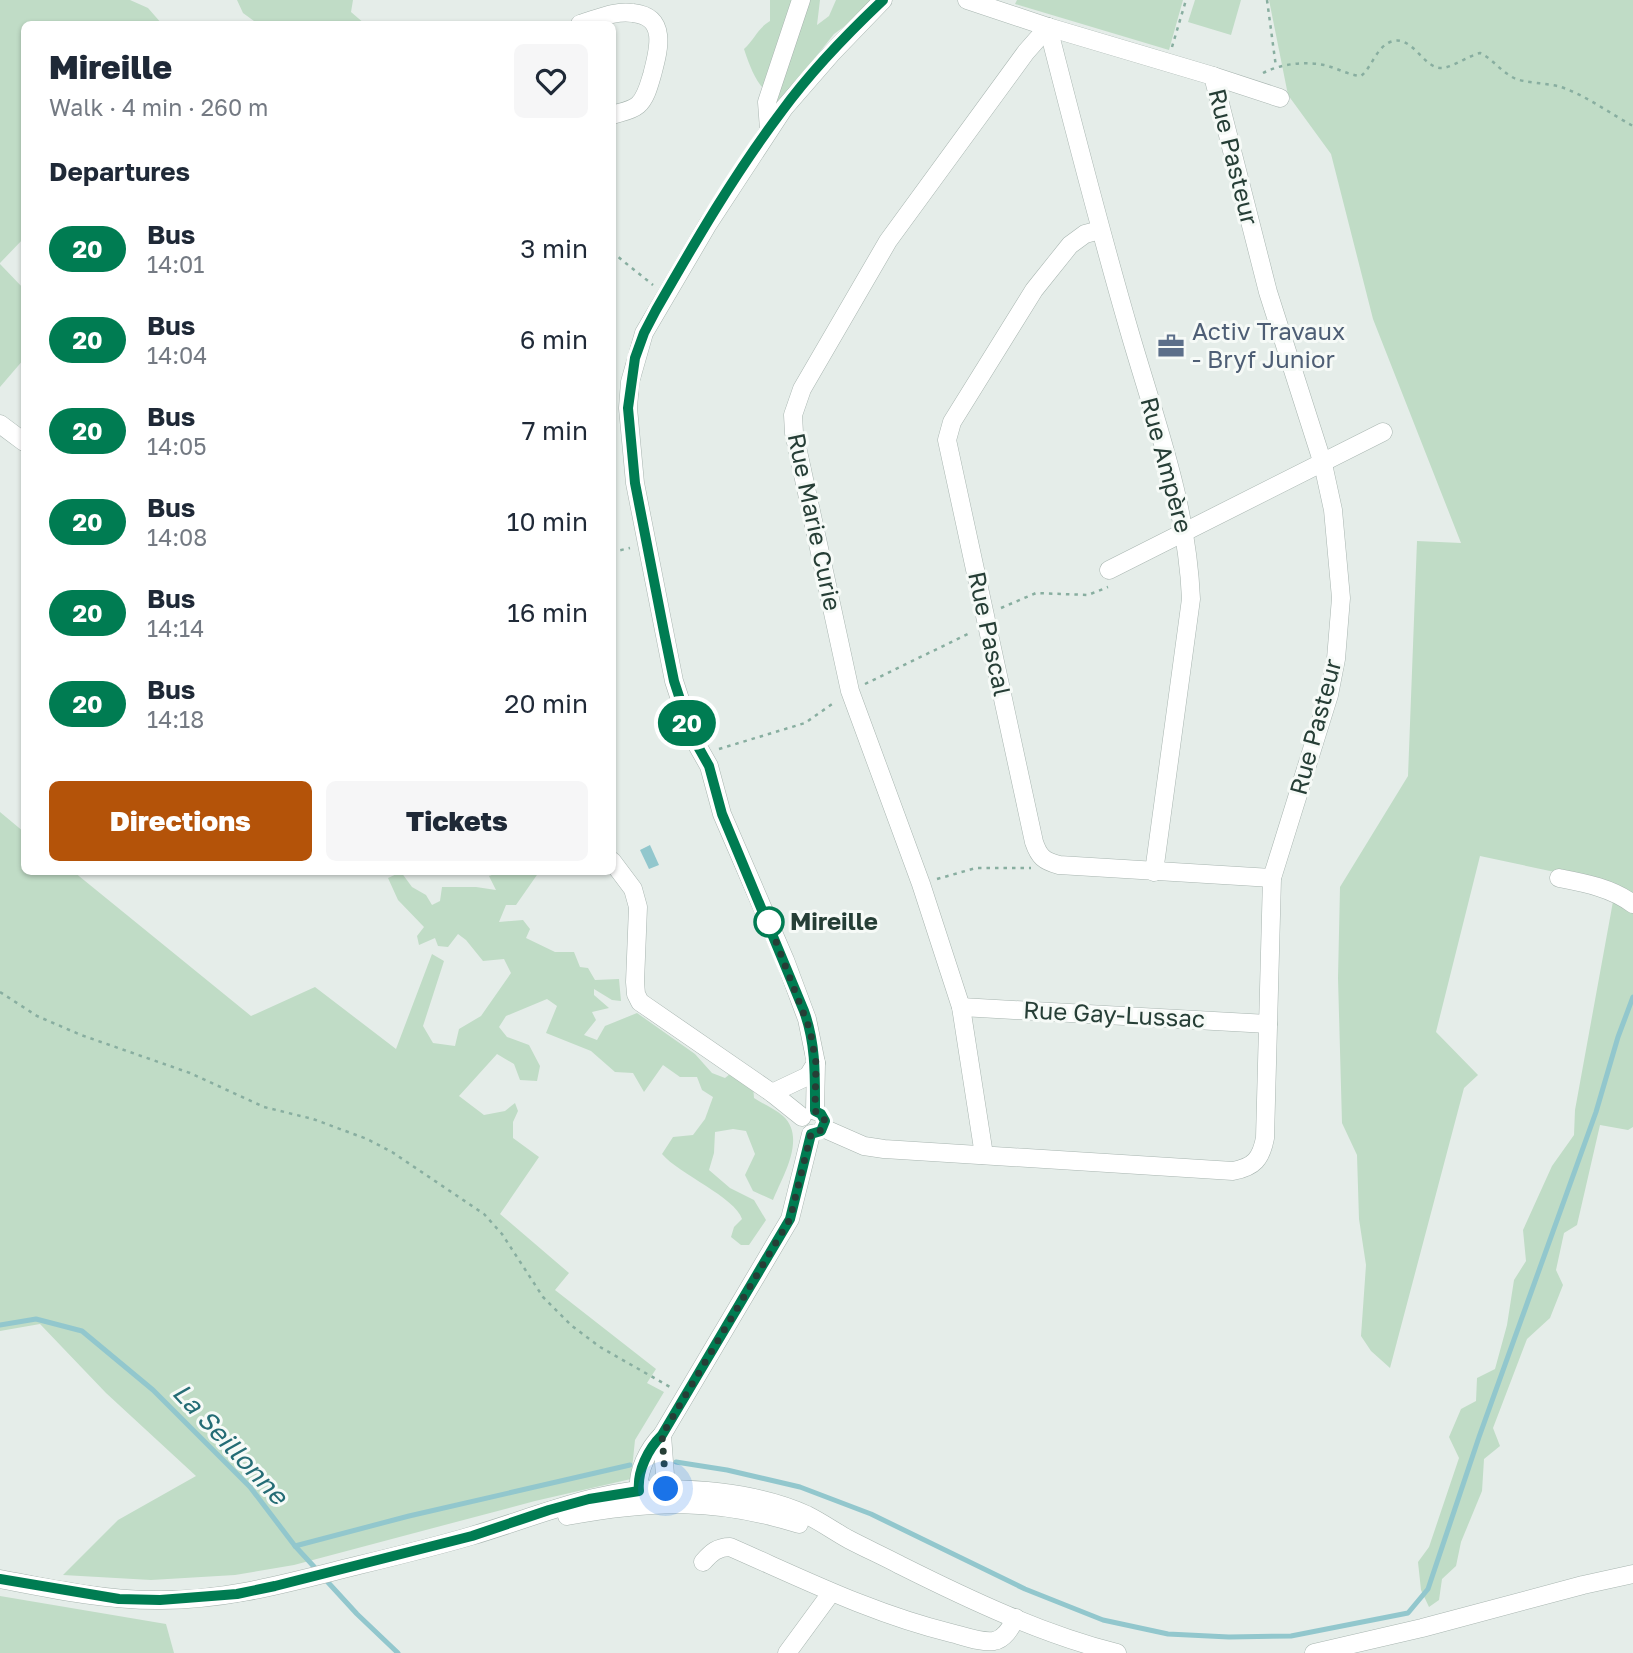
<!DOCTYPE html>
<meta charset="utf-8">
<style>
body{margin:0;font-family:"Golos Text",sans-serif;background:#f6f6f7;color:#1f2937;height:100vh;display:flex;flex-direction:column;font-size:26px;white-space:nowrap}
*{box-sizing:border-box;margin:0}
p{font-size:23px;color:#747a83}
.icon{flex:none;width:38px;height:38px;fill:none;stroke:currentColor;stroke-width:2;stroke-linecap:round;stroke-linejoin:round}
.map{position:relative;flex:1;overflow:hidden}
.panel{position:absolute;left:21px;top:21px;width:595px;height:854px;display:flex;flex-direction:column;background:#fff;border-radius:10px;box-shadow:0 2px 5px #0004}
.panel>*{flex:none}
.badge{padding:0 14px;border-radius:23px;font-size:24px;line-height:46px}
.you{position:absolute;width:35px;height:35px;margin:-18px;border:5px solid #fff;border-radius:50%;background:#1a73e8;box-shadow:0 0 0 10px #1a73e833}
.map>.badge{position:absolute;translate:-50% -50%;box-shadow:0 0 0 4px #fff}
h2{padding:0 28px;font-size:26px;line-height:63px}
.round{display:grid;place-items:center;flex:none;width:74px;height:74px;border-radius:10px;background:#f6f6f7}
.head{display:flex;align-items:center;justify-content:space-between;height:119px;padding:0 28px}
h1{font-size:33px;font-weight:800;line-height:52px}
.button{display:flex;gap:14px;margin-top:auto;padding:14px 28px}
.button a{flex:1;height:80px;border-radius:10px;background:#b45309;color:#fff;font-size:28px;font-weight:800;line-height:80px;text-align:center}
.button a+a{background:#f6f6f7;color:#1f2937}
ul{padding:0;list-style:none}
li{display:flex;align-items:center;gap:21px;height:91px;padding:0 28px}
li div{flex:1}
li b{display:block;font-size:26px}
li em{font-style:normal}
li .badge{min-width:77px;font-weight:700;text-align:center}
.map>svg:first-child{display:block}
</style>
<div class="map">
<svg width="1633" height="1653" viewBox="0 0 1633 1653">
<rect width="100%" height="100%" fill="#e5ede9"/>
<g fill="#c0dcc6">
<path d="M 0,0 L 130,0 L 148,8 L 162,24 L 24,24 L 24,238 L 0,263 Z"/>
<path d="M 237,0 L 353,0 L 351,12 L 365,24 L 258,24 L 243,13 Z"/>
<path d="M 770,0 L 820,0 L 817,25 L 829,16 L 836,0 L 881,0 L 834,34 L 779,103 C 758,88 752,73 744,49 C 754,40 758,28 770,21 Z"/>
<path d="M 1017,0 L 1183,0 L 1169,50 L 1015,4 Z"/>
<path d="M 1195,0 L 1241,0 L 1231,35 L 1188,22 Z"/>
<path d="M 1269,0 L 1633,0 L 1633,1127 L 1628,1130 L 1600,1125 L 1577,1225 L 1564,1233 L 1556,1270 L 1563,1285 L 1550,1318 L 1527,1339 L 1493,1428 L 1500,1446 L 1484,1459 L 1482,1491 L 1461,1542 L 1456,1566 L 1442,1579 L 1439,1600 L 1429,1607 L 1421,1590 L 1418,1562 L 1429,1547 L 1459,1458 L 1449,1437 L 1461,1409 L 1476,1401 L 1477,1378 L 1495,1369 L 1507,1325 L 1514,1280 L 1526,1261 L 1523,1230 L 1552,1166 L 1574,1135 L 1575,1110 L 1616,885 L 1480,856 L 1436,1032 L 1478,1075 L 1464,1088 L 1390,1368 L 1371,1351 L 1361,1336 L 1366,1265 L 1359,1219 L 1357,1155 L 1342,1123 L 1338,978 L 1340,887 L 1408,776 L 1417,541 L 1461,543 L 1373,319 L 1331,154 L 1288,95 Z"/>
<path d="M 0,264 L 24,289 L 24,359 L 0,387 Z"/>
<path d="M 0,812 L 24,832 L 24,872 L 74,872 L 251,1016 L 315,987 L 396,1049 L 432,954 L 444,961 L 423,1026 L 433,1043 L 455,1046 L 459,1029 L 481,1016 L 511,973 L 504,959 L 483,961 L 466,940 L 458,934 L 448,947 L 438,946 L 435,938 L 419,945 L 417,936 L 424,927 L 398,900 L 388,878 L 401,872 L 412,887 L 426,895 L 432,905 L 440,901 L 442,887 L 476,887 L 496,890 L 489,876 L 500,872 L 539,872 L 516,905 L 506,905 L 499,922 L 523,920 L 530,929 L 526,938 L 555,952 L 574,952 L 580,967 L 588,968 L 595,980 L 619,979 L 621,1001 L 612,1000 L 594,989 L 594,995 L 609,1008 L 592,1012 L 596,1020 L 584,1035 L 597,1040 L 605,1026 L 637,1013 L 695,1054 L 712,1073 L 725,1078 L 730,1074 L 753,1085 L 754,1098 C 763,1104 775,1109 783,1116 C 807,1138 782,1177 773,1200 L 753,1191 L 745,1175 L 755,1154 L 746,1131 L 733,1129 L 715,1132 L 714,1153 L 709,1170 L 730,1188 L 754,1200 L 766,1220 L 749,1245 L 741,1245 L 731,1237 L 734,1227 L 742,1219 C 735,1197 679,1174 662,1154 L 673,1137 L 693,1135 L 705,1119 L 713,1097 L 702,1090 L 697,1077 L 680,1077 L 663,1065 L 644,1092 L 633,1073 L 615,1072 L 591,1051 L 546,1033 L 557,1006 L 547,999 L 506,1016 L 499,1027 L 507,1037 L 529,1045 L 540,1066 L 537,1081 L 520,1080 L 514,1064 L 497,1054 L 459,1096 L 484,1115 L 505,1111 L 515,1103 L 518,1111 L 513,1122 L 513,1138 L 539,1157 L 500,1214 L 569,1273 L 555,1290 L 656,1369 L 647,1383 L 664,1392 L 635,1440 L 631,1479 L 535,1501 L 294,1565 L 235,1575 L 151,1580 L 63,1575 L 118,1520 L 196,1476 L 106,1393 L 40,1324 L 0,1331 Z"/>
<path d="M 0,1596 L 166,1624 L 174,1653 L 0,1653 Z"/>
</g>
<path fill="#92c7cd" d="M 650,845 L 659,865 L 649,869 L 640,850 Z"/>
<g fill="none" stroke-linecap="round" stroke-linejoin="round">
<g stroke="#92c7cd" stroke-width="5">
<path d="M 0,1325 L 36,1319 L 82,1331 L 153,1390 L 250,1487 L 295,1546 L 318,1571"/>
<path d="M 676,1462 L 727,1470 L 800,1487 L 871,1514 L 1025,1589 L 1103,1620 L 1168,1634 L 1229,1637 L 1291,1636 L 1408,1613 L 1428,1589 L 1479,1437 L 1596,1112 L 1618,1037 L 1633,997"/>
<path d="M 295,1546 L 409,1516 L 630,1465"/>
<path d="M 324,1578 L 357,1614 L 398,1653"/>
</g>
<g stroke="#a8b5b0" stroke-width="19">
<g id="minor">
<path d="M 580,24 C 597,19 615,10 633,13 C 669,17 658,52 652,75 C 649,85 646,98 638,105 C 631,111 621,112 612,115"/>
<path d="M 1048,27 C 1074,129 1100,230 1129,330 C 1155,420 1187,504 1191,599 L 1154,872"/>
<path d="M 1213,76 L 1280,98"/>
<path d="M 769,129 L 767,102 L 801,0"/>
<path d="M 1100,230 L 1085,234 L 1070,245 L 1034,290 L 952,422 L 947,440 L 1034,842 C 1039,857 1044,861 1059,865 L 1272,878"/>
<path d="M 0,424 L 24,442"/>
<path d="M 1109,570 L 1383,432"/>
<path d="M 612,861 L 633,889 L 638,907 L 635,982 L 636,994 L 640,1002 L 772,1093 L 802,1117"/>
<path d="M 1559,878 C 1585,883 1612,888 1633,904"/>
<path d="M 961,1007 L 1268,1024"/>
<path d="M 772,1093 L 808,1076 L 816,1063"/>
<path d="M 815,1111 L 816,1063 L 807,1019 L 785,960 L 722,814 L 709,766 L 692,736 L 674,681 L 635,483 L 628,408 L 630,382 L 644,333 L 708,224 L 784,108 L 831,54 L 883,0"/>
<path d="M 823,1128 L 864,1146 L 884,1149 L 1233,1171 C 1254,1167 1261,1159 1265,1138 L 1272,878 L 1329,695 L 1336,659 L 1341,598 L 1333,510 L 1323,464 L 1268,292 L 1213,76 L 1048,27 L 967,0"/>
<path d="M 984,1155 L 961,1007 L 921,884 L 850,691 L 794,433 L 793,415 L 802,389 L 888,241 L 1026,52 L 1048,27"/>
<path d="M 639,1491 C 637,1471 648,1449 662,1435 L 790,1219 L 811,1134"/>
<path d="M 660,1495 L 666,1489 L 662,1435"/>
<path d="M 567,1516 C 652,1500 716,1498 799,1524"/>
<path d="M 703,1562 C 711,1553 717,1547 730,1547 C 803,1579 873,1614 951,1633 C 964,1636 981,1643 994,1641 C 1005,1639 1011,1627 1016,1618"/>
<path d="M 0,1579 C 52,1589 103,1600 156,1600 C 222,1601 284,1584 347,1568 C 388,1558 430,1548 471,1536 C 536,1517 601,1487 670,1489 C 715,1490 766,1496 807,1515 C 821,1522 834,1531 848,1539 C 865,1548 883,1556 900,1565 C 970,1600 1042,1634 1117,1653"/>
<path d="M 787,1653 L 831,1593"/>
<path d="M 1314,1653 L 1422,1628 L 1583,1585 L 1633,1574"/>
</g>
</g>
<g stroke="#88aea0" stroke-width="2.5" stroke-dasharray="3.5 5" stroke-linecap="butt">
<path d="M 1267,0 L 1276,67"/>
<path d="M 1172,47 L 1186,0"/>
<path d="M 1263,73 C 1281,64 1303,61 1324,65 C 1337,68 1348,75 1361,76 C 1372,67 1376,48 1390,42 C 1413,33 1423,70 1443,68 C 1455,66 1468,56 1480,53 C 1493,59 1500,71 1514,78 C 1524,83 1548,83 1561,87 C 1585,95 1611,114 1633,126"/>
<path d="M 612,252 L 653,285"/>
<path d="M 612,552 L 630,548"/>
<path d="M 1001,608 L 1036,593 L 1088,595 L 1108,587"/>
<path d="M 865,684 L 972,632"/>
<path d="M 719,749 L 805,723 L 835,702"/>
<path d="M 937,879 L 976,868 L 1031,868"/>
<path d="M 0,992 L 37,1016 L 81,1035 L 190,1073 L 264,1107 L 313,1119 L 367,1139 L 392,1152 L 484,1214 L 502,1234 L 543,1297 L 572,1326 L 600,1347 L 670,1387"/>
</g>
<use href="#minor" stroke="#fff" stroke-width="18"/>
</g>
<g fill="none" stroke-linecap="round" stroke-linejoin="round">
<g stroke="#fff" stroke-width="16">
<path id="line" d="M 0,1579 L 119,1599 L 160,1600 L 237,1594 L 275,1586 L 472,1536 L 549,1510 L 589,1499 L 639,1491 C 637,1471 648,1449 662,1435 L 790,1219 L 811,1134 L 821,1131 L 825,1121 L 821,1114 L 815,1111 C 815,1076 816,1044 804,1011 L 722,814 L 709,766 L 692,736 L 674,681 L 664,632 L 635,483 L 628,408 L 635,358 L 644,333 L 656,310 C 695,242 735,173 782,111 C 811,71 847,34 883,0"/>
</g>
<use href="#line" stroke="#007c52" stroke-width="10"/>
<path stroke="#263e36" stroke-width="7" stroke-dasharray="0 12.6" d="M 666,1489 L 662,1435 L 790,1219 L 811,1134 L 818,1133 L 825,1125 L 824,1117 L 815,1111 L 816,1063 L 810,1030 L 765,913 L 769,922"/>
</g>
<defs>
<g id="office-bare" transform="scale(2.1)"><path d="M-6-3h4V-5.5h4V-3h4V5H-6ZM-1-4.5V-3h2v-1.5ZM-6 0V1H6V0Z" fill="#5c6f8a" stroke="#f6faf7" stroke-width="2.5" paint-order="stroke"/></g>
</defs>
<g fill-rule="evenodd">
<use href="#office-bare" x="1171" y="346"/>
</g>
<circle fill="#fff" stroke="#007c52" stroke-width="3.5" cx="769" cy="922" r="14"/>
<g text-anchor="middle" stroke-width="6" stroke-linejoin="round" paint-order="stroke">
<g font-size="24" fill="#263e36" stroke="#f6faf7">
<text transform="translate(1233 157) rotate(76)" y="8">Rue Pasteur</text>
<text transform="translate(1166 465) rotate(75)" y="8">Rue Ampère</text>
<text transform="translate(814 522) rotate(78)" y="8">Rue Marie Curie</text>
<text transform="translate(989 634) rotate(78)" y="8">Rue Pascal</text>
<text transform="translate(1316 727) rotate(-75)" y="8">Rue Pasteur</text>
<text transform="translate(1114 1015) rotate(3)" y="8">Rue Gay-Lussac</text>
</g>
<g font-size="24" fill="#4e5e75" stroke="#f6faf7" text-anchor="start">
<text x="1192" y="340">Activ Travaux<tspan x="1192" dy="28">- Bryf Junior</tspan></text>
</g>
<g font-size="24" font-weight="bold" fill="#263e36" stroke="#f6faf7" text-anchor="start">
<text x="790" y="930">Mireille</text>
</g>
<g font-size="26" font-style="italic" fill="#246c75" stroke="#f6faf7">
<text transform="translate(230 1444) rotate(47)" y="9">La Seillonne</text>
</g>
</g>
</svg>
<div class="you" style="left:666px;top:1489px"></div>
<b class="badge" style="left:687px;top:723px;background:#007c52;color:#fff">20</b>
<section class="panel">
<div class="head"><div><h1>Mireille</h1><p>Walk · 4 min · 260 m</p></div><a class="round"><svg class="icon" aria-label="heart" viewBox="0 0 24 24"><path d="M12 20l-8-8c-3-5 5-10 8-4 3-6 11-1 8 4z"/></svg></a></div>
<h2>Departures</h2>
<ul>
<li><span class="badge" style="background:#007c52;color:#fff">20</span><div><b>Bus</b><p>14:01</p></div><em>3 min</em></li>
<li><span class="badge" style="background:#007c52;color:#fff">20</span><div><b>Bus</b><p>14:04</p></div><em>6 min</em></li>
<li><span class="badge" style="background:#007c52;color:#fff">20</span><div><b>Bus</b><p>14:05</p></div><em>7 min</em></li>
<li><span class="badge" style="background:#007c52;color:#fff">20</span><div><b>Bus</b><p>14:08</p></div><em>10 min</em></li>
<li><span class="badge" style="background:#007c52;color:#fff">20</span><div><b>Bus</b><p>14:14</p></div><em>16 min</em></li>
<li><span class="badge" style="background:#007c52;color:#fff">20</span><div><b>Bus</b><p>14:18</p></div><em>20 min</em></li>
</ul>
<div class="button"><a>Directions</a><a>Tickets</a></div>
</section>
</div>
